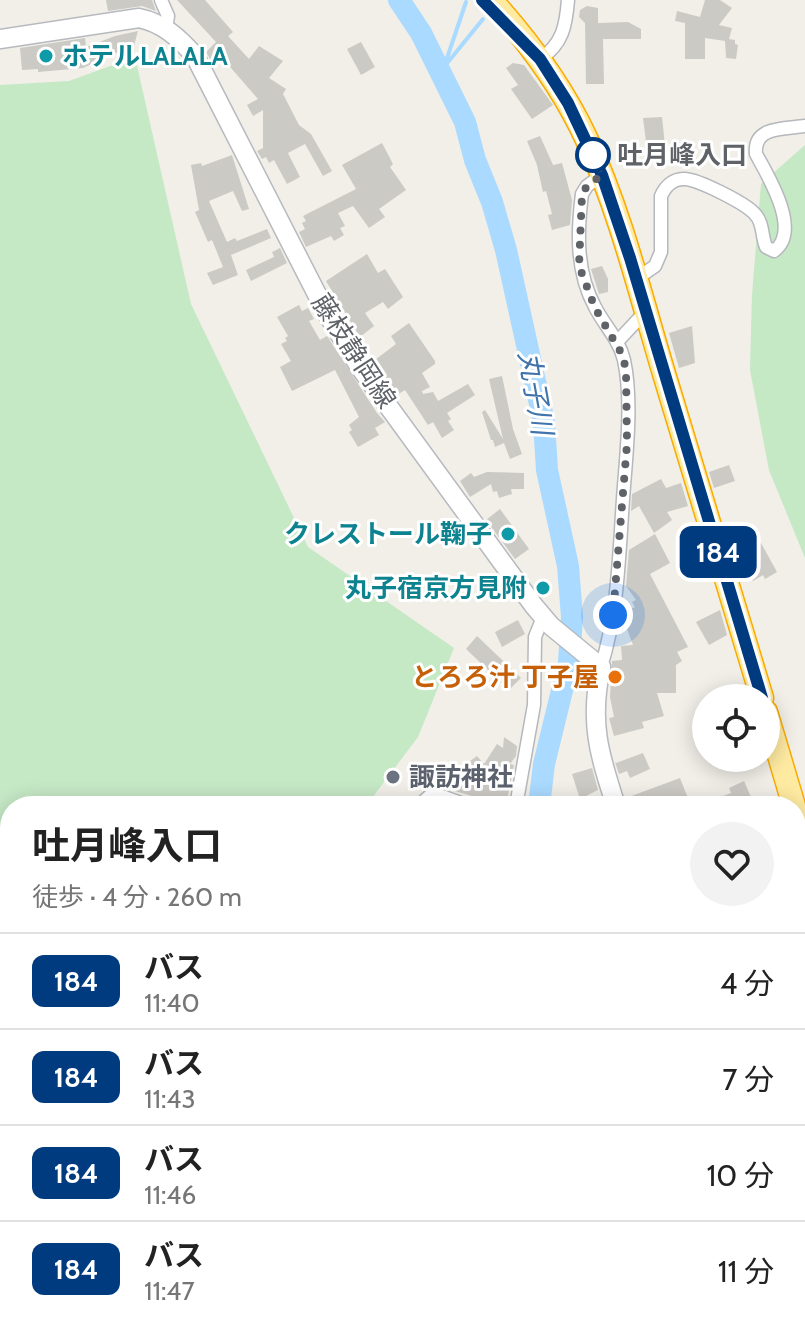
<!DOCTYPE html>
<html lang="ja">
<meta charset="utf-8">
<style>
body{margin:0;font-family:Cabin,"Noto Sans JP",sans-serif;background:#f2f2f2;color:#222;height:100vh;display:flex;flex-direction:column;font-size:30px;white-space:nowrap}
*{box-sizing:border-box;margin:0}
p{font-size:26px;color:#767676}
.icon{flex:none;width:44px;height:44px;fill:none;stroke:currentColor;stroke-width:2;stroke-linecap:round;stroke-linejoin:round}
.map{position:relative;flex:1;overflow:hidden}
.details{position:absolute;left:0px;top:796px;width:806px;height:536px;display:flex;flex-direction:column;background:#fff;border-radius:32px 32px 0 0;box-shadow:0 4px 20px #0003}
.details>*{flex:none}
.badge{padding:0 16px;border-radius:12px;font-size:28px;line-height:52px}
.fabs{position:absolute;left:692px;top:684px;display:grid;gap:16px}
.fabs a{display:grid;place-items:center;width:88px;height:88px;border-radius:50%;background:#fff;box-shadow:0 4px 20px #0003;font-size:40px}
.you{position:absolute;width:40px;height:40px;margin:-20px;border:6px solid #fff;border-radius:50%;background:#1a73e8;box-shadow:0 0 0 12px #1a73e833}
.map>.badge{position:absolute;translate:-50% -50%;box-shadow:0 0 0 4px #fff}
.round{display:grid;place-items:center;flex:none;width:84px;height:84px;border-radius:42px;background:#f2f2f2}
.overview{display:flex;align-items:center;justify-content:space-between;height:136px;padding:0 32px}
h1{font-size:38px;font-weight:700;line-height:60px}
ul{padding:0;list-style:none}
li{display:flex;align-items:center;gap:24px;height:96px;padding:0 32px;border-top:2px solid #e0e0e0}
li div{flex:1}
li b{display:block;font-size:30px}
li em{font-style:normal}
li .badge{min-width:88px;font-weight:700;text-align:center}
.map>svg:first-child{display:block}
</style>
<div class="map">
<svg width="805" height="1332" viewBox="0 0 805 1332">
<rect width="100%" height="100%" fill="#f1efe8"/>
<g fill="#c5e8c5">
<path d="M 135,57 L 191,304 L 308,547 L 454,648 L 418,737 L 366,806 L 10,806 L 10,1322 L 366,1322 L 373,1332 L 0,1332 L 0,85 L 69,81 Z"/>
<path d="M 805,145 L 805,558 L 769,470 L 750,370 L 752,295 L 761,184 Z"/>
</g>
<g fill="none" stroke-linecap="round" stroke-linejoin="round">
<g stroke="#aadaff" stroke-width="4">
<path d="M 445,64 L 466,2"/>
<path d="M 443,77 L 444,67 L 483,19"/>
</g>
<g stroke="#aadaff" stroke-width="22">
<path d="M 399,0 L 421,33 L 465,122 L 475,160 L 492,202 L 506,250 L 544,422 L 547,470 L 568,566 L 572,617 L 569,662 L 544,764 L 539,806"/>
<path d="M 460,1322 L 470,1332"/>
</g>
</g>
<g fill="#cccac5">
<path d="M 106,0 L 152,0 L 156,11 L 142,6 L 108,11 Z"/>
<path d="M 177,0 L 205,0 L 233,32 L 228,36 L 249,59 L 259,46 L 283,61 L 269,78 L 286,89 L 283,94 L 299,125 L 311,134 L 332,171 L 323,176 L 305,144 L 288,153 L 300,177 L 287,184 L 274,160 L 269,163 L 266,157 L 262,159 L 257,151 L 263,148 L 263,110 L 253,116 L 247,105 L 258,99 L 218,53 L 210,59 L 206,52 L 216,42 Z"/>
<path d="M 705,0 L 720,0 L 732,8 L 719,25 L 732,28 L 729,39 L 735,40 L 735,44 L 738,45 L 736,59 L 726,58 L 725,41 L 705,38 L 705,59 L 685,59 L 685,23 L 675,21 L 677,11 L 700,17 Z"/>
<path d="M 587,6 L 598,8 L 598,23 L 628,22 L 641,29 L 641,39 L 603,39 L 604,84 L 586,84 L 585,23 L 579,17 L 580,10 Z"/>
<path d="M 138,31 L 133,49 L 115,53 L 83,68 L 38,72 L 38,69 L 22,70 L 20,48 L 85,38 L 86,47 L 115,36 Z"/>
<path d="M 361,42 L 375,67 L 361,75 L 347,49 Z"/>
<path d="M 513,63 L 524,65 L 553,105 L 532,119 L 511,89 L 518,85 L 506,68 Z"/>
<path d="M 662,117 L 666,155 L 648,157 L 643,118 Z"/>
<path d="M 540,136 L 553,165 L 562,163 L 572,200 L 570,225 L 552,230 L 548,215 L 552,214 L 546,191 L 543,192 L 537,165 L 527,141 Z"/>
<path d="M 382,143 L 393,164 L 390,167 L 406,190 L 379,209 L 385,217 L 369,228 L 353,206 L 338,213 L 345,226 L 340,228 L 344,235 L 334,241 L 331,236 L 306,247 L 299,232 L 305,229 L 302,223 L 306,221 L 303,216 L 356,189 L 342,165 Z"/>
<path d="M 232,155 L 249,209 L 242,211 L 233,191 L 209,201 L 227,242 L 235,238 L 237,241 L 267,229 L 271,238 L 231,255 L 238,275 L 213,285 L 207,273 L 223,267 L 212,240 L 208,242 L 195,212 L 199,210 L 191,165 L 201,163 L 202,166 Z"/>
<path d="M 280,248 L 287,263 L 251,281 L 246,270 L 274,257 L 272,252 Z"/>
<path d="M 367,254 L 378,273 L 385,269 L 403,297 L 388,309 L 383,302 L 365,313 L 374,326 L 360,337 L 326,281 Z"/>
<path d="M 602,266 L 608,279 L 608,292 L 599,294 L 591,269 Z"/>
<path d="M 299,305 L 302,311 L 308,308 L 314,319 L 309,321 L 320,340 L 327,336 L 377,413 L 385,422 L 375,428 L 379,435 L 358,447 L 349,432 L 352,430 L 349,425 L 359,417 L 335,370 L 292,391 L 280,367 L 291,361 L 281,344 L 287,341 L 285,338 L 288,336 L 277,317 Z"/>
<path d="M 409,323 L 435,361 L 435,364 L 422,373 L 430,387 L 422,391 L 423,394 L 433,392 L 438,401 L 468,384 L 475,395 L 447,413 L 451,419 L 448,421 L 454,430 L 442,438 L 433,422 L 428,425 L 405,390 L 397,395 L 375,360 L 396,344 L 391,336 Z"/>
<path d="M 692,326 L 695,363 L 679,368 L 669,333 Z"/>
<path d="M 502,376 L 513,429 L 522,454 L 510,459 L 504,443 L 495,447 L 493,440 L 491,440 L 482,412 L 485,410 L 503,439 L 489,379 Z"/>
<path d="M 729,465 L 735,481 L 714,488 L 709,472 Z"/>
<path d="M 487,472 L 524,473 L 524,489 L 511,489 L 512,494 L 499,498 L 497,491 L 493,492 L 491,484 L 470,497 L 460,481 L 471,473 L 474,477 Z"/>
<path d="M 661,479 L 666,488 L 681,483 L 688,506 L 667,512 L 672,520 L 654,533 L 639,506 L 631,511 L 632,494 Z"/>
<path d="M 500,509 L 529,549 L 515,559 L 486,520 Z"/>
<path d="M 655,534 L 670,563 L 650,574 L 688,647 L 677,652 L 682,661 L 676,665 L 676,693 L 657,693 L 664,716 L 642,722 L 644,728 L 614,736 L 609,718 L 614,717 L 610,697 L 612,661 L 622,660 L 621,646 L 633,645 L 622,616 L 622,613 L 635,607 L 632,602 L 636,600 L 626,586 L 629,550 Z"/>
<path d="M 761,543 L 777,572 L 765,579 L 763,575 L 753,581 L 739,556 Z"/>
<path d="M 720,610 L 727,635 L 709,645 L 696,622 Z"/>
<path d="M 518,620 L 525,634 L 502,647 L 495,632 Z"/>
<path d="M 477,636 L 521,678 L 509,690 L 466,649 Z"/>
<path d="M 504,737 L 517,746 L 516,756 L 510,764 L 514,765 L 506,806 L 448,789 L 451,779 L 462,767 L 477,756 L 484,764 L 497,744 L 503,748 Z"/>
<path d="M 643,753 L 650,769 L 630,778 L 627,771 L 619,774 L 615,762 L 616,763 Z"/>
<path d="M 592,768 L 598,790 L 580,799 L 572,774 Z"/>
<path d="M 680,778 L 691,806 L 629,806 L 626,798 Z"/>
<path d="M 744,781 L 755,806 L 696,806 L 731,793 L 729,788 Z"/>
<path d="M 767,1322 L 805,1322 L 805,1332 L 769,1332 Z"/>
</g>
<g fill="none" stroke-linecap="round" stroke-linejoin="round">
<g stroke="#b5b8bc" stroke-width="15">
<g id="minor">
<path d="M 161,0 L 168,16 L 166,30"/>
<path d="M 540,59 C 563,44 566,25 568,0"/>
<path d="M 636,279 L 655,266 L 661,252 L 661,196 C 665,187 673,178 685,179 C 699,180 743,202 754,213 C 764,223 761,235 766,247 L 774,251 C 802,231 768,176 756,154 C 753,126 784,129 805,126"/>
<path d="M 617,342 L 645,312"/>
<path d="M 601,667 C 618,613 619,556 623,499 C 626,456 633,402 624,360 C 619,339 604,325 595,307 C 576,272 577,233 582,194 L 587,186 L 602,175"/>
<path d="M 423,806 L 425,800 L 433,793 L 469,806"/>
<path d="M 516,806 L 534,705 L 535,637 L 543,617"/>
<path d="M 380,1322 L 390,1332"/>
<path d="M 426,1322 L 436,1332"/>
</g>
</g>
<g stroke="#b6babf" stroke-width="21">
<g id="secondary">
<path d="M 0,39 L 139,18 C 163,23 179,38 195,56 L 325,310 L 359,366 L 534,606 L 551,626 L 601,667 C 589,722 599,754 616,806"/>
<path d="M 754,1322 L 757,1332"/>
</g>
</g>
<g stroke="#f9ab00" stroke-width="25">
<g id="trunk">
<path d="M 491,0 C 530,43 563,88 587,140 C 622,216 641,298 665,377 C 698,484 730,591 762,698"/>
<path d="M 766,712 L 794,806"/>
<path d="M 796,813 L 805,843"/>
</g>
</g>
<use href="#minor" stroke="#fff" stroke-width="12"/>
<use href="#secondary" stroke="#fff" stroke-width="18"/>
<use href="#trunk" stroke="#feeaa1" stroke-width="22"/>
</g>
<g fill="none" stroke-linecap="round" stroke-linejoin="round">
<g stroke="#fff" stroke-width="18">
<path id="line" d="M 482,0 L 540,59 L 568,103 L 602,175 L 630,258 L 762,698"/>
</g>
<use href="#line" stroke="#003b80" stroke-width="12"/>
<path stroke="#5f6368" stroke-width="8" stroke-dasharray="0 14.4" d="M 593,155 L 602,175 L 587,186 L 582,194 L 579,266 L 595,308 L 623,356 L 626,371 L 627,444 L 613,615"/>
</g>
<g fill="#0f9aa8" stroke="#fff" stroke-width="3">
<circle cx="46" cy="56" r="8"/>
<circle cx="508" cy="534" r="8"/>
<circle cx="543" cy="588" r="8"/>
</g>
<circle fill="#fff" stroke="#003b80" stroke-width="4" cx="593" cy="155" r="16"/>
<circle fill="#e8710a" stroke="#fff" stroke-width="3" cx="615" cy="677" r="8"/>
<circle fill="#6b7280" stroke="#fff" stroke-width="3" cx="393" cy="777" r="8"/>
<g text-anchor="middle" stroke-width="6" stroke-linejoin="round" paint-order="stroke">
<g font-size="26" font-weight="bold" fill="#0d838f" stroke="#fff" text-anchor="end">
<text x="62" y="65" text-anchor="start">ホテルLALALA</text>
<text x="492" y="543">クレストール鞠子</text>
<text x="527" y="597">丸子宿京方見附</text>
</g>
<g font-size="26" font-weight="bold" fill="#5f6368" stroke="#fff" text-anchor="start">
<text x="617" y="164">吐月峰入口</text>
</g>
<g font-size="26" fill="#5f6368" stroke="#fff">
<text transform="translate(354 351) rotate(57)" y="9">藤枝静岡線</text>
</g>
<g font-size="26" font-weight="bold" fill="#c56008" stroke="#fff" text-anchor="end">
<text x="599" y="686">とろろ汁 丁子屋</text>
</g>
<g font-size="26" font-weight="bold" fill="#5b616d" stroke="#fff" text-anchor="start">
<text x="409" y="786">諏訪神社</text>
</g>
<g font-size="28" font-style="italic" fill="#4174aa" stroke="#fff">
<text transform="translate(536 393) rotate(80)" y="10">丸子川</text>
</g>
</g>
</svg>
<div class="fabs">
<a><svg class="icon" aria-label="locate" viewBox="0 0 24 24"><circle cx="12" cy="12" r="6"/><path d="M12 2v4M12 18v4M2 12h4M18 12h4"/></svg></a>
</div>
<div class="you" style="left:613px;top:615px"></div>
<b class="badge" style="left:718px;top:552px;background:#003b80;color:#fff">184</b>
<section class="details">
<div class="overview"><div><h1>吐月峰入口</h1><p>徒歩 · 4 分 · 260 m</p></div><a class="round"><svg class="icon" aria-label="heart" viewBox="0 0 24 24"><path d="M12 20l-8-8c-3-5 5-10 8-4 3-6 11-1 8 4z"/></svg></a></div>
<ul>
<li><span class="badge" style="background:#003b80;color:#fff">184</span><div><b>バス</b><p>11:40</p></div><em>4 分</em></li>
<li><span class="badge" style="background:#003b80;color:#fff">184</span><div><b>バス</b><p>11:43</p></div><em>7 分</em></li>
<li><span class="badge" style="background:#003b80;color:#fff">184</span><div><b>バス</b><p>11:46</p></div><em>10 分</em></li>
<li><span class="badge" style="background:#003b80;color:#fff">184</span><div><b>バス</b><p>11:47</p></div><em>11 分</em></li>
</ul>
</section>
</div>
